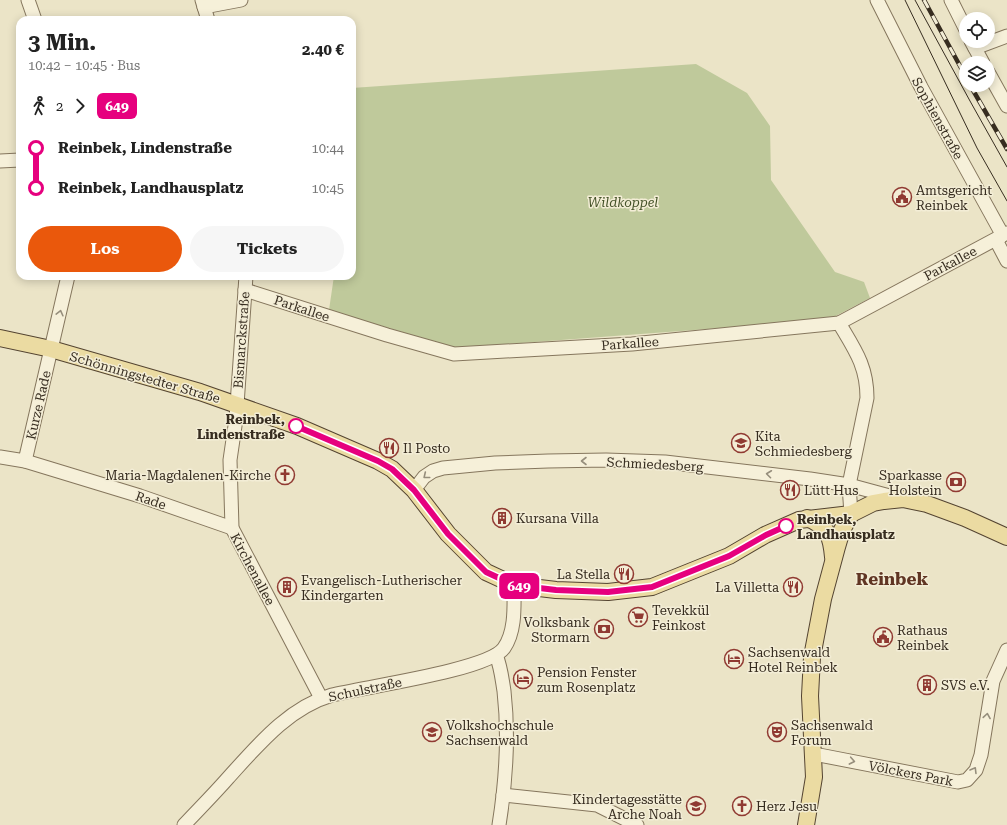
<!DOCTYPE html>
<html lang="de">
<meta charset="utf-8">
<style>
body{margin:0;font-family:"Roboto Serif",serif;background:#f6f6f6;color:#222;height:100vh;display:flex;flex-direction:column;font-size:15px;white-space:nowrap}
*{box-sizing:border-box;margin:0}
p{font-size:13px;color:#767676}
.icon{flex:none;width:22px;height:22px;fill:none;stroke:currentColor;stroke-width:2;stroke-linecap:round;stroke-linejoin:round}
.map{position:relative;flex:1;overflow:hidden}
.drawer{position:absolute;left:16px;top:16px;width:340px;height:264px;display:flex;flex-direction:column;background:#fff;border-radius:12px;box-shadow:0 2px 10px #0003}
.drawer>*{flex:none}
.badge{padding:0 8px;border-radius:6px;font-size:14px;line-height:26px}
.fabs{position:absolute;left:959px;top:12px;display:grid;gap:8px}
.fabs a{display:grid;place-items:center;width:36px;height:36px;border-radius:50%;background:#fff;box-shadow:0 2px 10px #0003;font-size:20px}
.map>.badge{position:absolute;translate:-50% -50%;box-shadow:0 0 0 2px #fff}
.legs{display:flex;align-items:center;gap:6px;height:44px;padding:0 12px;font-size:13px}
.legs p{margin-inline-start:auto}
.headline{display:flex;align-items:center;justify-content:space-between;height:68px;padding:0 12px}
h1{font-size:22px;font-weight:700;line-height:30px}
.action{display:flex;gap:8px;margin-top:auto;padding:8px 12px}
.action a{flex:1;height:46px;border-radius:24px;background:#ea580c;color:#fff;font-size:16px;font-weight:700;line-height:46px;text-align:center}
.action a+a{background:#f6f6f6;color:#222}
ul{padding:0 12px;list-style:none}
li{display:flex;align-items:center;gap:14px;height:40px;font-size:15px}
li i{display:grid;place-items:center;width:6px;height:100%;margin:0 5px;background:currentColor}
li i::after{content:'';width:10px;height:10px;margin:-5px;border:3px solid;border-radius:50%;background:#fff}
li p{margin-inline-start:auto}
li:first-child i{background:linear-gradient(#0000 50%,currentColor 0)}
li:last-child i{background:linear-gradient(currentColor 50%,#0000 0)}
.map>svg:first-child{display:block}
</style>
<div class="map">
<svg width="1007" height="825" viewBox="0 0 1007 825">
<rect width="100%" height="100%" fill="#ebe4c7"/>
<path fill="#bfc99b" d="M 696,64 L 747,93 L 770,126 L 771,180 L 835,272 L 864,282 L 870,298 L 828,320 L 455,348 L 329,310 L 334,276 L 352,276 L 352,88 Z"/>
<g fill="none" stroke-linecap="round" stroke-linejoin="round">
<g stroke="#85765d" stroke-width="15">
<g id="minor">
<path d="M 28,0 L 35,20"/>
<path d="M 202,0 L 208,20"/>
<path d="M 877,0 L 921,87 L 1002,234"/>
<path d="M 951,0 L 966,30"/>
<path d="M 204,7 L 241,0"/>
<path d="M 971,41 L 983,63"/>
<path d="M 975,48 L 1007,36"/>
<path d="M 988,72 L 1007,106"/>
<path d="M 0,161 L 20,160"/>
<path d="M 1002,234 L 997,242 L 1007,261"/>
<path d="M 246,276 L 236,419 L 230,460 L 232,528 L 321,698"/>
<path d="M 245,290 L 387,335 L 454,354 L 632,344 L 839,323 L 1007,233"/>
<path d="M 839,323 C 855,350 867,366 867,398 L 849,485 L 851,514"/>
<path d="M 0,457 L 25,461 L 140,496 L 232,528"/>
<path d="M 25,461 L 68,276"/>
<path d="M 414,490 L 424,477 L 433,471 L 443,468 L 495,463 L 548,461 L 606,460 L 665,462 L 810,479 L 849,485 L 897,498"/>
<path d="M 496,655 C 501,667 502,679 504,691 C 509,735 506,781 499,825"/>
<path d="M 814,754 L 958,782 L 967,780 L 976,770 L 981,755 L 993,681 L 1007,650"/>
<path d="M 503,795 L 597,805 L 637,825"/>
<path d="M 184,825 C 199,809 214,794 228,778 C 258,745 288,708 332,695 C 364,687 489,670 504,648 C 516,631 514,605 514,585"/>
</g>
</g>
<g stroke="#544431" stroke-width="18">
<g id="major">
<path d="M 0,338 L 51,349 L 200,392 L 297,426 L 378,461 L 392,469 L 414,490 L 448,534 L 486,572 L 514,585 L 556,590 L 608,592 L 652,587 L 729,556 L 765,535 L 799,520 L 851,514 L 873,503 L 884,501 L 903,499 L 927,504 L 965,518 L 1007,537"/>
<path d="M 807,518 C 828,527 831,535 833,557"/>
<path d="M 806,825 L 814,777 L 810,696 L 812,657 L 823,599 L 837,547 L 842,530 L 851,514"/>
</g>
</g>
<use href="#minor" stroke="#f6f0d9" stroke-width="13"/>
<use href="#major" stroke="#ebdba2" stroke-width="16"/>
<g stroke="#372d20" stroke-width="1">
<path d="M 905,0 L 977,148 L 1007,201"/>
<path d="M 915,0 L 970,101 L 1007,167"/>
</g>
<g stroke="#372d20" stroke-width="4.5">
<g id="rail">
<path d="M 924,0 L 966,77"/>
<path d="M 970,85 L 1007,149"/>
</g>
</g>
<use href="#rail" stroke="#f3edd6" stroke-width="3" stroke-dasharray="9" stroke-linecap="butt"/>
</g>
<defs><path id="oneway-chevron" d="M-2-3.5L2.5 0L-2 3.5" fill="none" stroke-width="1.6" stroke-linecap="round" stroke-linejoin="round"/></defs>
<g stroke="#968e7c">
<use href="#oneway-chevron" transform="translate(60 313) rotate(-76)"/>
<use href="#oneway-chevron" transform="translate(584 461) rotate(180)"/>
<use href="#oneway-chevron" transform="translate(769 474) rotate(-173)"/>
<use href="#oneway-chevron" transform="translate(426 476) rotate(141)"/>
<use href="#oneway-chevron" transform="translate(987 716) rotate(-81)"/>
<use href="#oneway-chevron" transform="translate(852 761) rotate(11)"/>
<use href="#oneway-chevron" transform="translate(974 770) rotate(-59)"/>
</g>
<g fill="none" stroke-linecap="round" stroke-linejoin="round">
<g stroke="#fff" stroke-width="9">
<path id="line-1" d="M 296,426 L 378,461 L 392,469 L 414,490 L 448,534 L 486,572 L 514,585 L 556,590 L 608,592 L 652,587 L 729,556 L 766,535 L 786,526"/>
</g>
<use href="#line-1" stroke="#e6007e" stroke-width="6"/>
</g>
<defs>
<g id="civic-ring" transform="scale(1)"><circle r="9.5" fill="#f3edd6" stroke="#903a32" stroke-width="1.5"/><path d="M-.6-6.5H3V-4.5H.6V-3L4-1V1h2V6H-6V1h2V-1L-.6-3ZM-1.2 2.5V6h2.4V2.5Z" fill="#903a32"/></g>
<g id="school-ring" transform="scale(1)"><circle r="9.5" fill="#f3edd6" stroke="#903a32" stroke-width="1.5"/><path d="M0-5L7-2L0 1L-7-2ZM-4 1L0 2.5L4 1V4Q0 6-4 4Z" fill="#903a32"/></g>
<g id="restaurant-ring" transform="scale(1)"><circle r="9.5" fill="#f3edd6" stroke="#903a32" stroke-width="1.5"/><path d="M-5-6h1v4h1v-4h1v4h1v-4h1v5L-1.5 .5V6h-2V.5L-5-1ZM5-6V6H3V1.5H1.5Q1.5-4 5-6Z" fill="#903a32"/></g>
<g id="church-ring" transform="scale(1)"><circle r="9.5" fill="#f3edd6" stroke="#903a32" stroke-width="1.5"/><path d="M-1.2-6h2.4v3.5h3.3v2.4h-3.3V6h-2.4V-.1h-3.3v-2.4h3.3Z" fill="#903a32"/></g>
<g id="bank-ring" transform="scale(1)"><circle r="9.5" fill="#f3edd6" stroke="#903a32" stroke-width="1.5"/><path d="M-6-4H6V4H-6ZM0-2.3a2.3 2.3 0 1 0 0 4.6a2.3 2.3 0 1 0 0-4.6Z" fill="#903a32"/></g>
<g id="building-ring" transform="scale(1)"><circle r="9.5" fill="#f3edd6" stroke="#903a32" stroke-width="1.5"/><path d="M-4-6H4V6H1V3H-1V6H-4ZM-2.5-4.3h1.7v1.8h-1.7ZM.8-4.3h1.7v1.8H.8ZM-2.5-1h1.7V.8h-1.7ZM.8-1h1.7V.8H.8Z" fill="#903a32"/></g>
<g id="supermarket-ring" transform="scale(1)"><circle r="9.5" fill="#f3edd6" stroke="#903a32" stroke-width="1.5"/><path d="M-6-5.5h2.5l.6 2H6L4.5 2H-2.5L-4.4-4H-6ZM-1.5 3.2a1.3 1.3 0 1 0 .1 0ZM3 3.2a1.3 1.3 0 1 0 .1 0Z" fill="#903a32"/></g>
<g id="hotel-ring" transform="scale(1)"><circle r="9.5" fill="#f3edd6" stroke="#903a32" stroke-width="1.5"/><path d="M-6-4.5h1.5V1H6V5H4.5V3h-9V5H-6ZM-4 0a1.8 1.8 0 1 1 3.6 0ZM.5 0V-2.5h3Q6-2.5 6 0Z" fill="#903a32"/></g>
<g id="university-ring" transform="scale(1)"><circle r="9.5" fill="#f3edd6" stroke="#903a32" stroke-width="1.5"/><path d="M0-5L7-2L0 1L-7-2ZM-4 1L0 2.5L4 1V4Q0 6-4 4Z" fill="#903a32"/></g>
<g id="theatre-ring" transform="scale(1)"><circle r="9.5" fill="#f3edd6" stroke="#903a32" stroke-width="1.5"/><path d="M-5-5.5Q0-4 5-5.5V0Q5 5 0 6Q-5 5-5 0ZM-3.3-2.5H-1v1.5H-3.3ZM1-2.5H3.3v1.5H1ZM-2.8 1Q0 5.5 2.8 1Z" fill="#903a32"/></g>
</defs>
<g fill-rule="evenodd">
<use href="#civic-ring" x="902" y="197"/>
<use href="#school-ring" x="741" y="443"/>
<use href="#restaurant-ring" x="389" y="448"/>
<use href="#church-ring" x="285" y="475"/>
<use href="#bank-ring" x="956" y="482"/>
<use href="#restaurant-ring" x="790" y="490"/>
<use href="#building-ring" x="502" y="518"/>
<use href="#restaurant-ring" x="624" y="574"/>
<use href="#building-ring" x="287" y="587"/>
<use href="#restaurant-ring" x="793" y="587"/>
<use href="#supermarket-ring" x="638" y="617"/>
<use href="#bank-ring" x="604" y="629"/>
<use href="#civic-ring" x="883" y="637"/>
<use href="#hotel-ring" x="734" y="659"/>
<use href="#hotel-ring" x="523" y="679"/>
<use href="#building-ring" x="927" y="685"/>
<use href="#university-ring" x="432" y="732"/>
<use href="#theatre-ring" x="777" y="732"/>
<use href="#school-ring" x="696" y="806"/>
<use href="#church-ring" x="742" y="806"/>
</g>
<g fill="#fff" stroke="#e6007e" stroke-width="2">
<circle cx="296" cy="426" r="7"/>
<circle cx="786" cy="526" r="7"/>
</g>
<g text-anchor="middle" stroke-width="3" stroke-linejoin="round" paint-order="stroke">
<g font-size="13" fill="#372d20" stroke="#f3edd6">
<text transform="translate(938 118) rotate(61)" y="5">Sophienstraße</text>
<text transform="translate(950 263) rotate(-28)" y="5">Parkallee</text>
<text transform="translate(302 308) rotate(18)" y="5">Parkallee</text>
<text transform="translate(241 340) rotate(-86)" y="5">Bismarckstraße</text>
<text transform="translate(630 343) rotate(-4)" y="5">Parkallee</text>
<text transform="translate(145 377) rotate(16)" y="5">Schönningstedter Straße</text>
<text transform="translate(38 405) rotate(-77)" y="5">Kurze Rade</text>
<text transform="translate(655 464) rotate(3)" y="5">Schmiedesberg</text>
<text transform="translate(151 500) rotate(19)" y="5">Rade</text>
<text transform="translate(253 569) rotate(62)" y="5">Kirchenallee</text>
<text transform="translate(365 689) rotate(-12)" y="5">Schulstraße</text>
<text transform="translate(911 773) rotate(11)" y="5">Völckers Park</text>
</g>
<g font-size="13" fill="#372d20" stroke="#f3edd6" text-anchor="start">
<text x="916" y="195">Amtsgericht<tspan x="916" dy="15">Reinbek</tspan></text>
<text x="755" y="441">Kita<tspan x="755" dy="15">Schmiedesberg</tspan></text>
<text x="403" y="453">Il Posto</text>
<text x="271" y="480" text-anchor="end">Maria-Magdalenen-Kirche</text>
<text x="942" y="480" text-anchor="end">Sparkasse<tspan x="942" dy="15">Holstein</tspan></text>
<text x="804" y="495">Lütt Hus</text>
<text x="516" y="523">Kursana Villa</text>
<text x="610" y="579" text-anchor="end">La Stella</text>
<text x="301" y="585">Evangelisch-Lutherischer<tspan x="301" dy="15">Kindergarten</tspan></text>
<text x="779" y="592" text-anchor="end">La Villetta</text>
<text x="652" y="615">Tevekkül<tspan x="652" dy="15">Feinkost</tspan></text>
<text x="590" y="627" text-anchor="end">Volksbank<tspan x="590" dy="15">Stormarn</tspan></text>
<text x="897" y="635">Rathaus<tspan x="897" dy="15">Reinbek</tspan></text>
<text x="748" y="657">Sachsenwald<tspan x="748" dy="15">Hotel Reinbek</tspan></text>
<text x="537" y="677">Pension Fenster<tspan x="537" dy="15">zum Rosenplatz</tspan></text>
<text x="941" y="690">SVS e.V.</text>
<text x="446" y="730">Volkshochschule<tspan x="446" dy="15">Sachsenwald</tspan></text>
<text x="791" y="730">Sachsenwald<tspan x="791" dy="15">Forum</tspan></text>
<text x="682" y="804" text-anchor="end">Kindertagesstätte<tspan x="682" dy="15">Arche Noah</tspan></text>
<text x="756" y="811">Herz Jesu</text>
</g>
<g font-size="13" font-style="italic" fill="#445228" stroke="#f3edd6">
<text x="623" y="207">Wildkoppel</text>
</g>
<g font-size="13" font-weight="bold" fill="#372d20" stroke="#f3edd6" text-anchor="end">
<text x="285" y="424">Reinbek,<tspan x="285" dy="15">Lindenstraße</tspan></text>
<text x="797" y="524" text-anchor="start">Reinbek,<tspan x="797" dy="15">Landhausplatz</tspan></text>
</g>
<g font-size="17" font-weight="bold" fill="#603523" stroke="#f3edd6">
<text x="892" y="585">Reinbek</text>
</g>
</g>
</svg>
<div class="fabs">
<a><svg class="icon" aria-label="locate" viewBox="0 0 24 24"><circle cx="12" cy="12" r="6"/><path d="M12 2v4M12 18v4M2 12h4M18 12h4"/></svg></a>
<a><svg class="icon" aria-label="layers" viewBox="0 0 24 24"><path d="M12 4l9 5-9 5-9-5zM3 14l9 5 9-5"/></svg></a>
</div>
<b class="badge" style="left:519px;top:586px;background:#e6007e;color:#fff">649</b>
<section class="drawer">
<div class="headline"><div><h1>3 Min.</h1><p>10:42 – 10:45 · Bus</p></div><b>2.40 €</b></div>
<div class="legs"><svg class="icon" aria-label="walk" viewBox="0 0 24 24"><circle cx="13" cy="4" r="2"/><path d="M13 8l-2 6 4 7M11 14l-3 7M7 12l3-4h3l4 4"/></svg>2<svg class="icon" aria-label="forward" viewBox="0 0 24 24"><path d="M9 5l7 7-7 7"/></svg><b class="badge" style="background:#e6007e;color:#fff">649</b></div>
<ul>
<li><i style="color:#e6007e"></i><b>Reinbek, Lindenstraße</b><p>10:44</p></li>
<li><i style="color:#e6007e"></i><b>Reinbek, Landhausplatz</b><p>10:45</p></li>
</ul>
<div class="action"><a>Los</a><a>Tickets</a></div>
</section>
</div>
